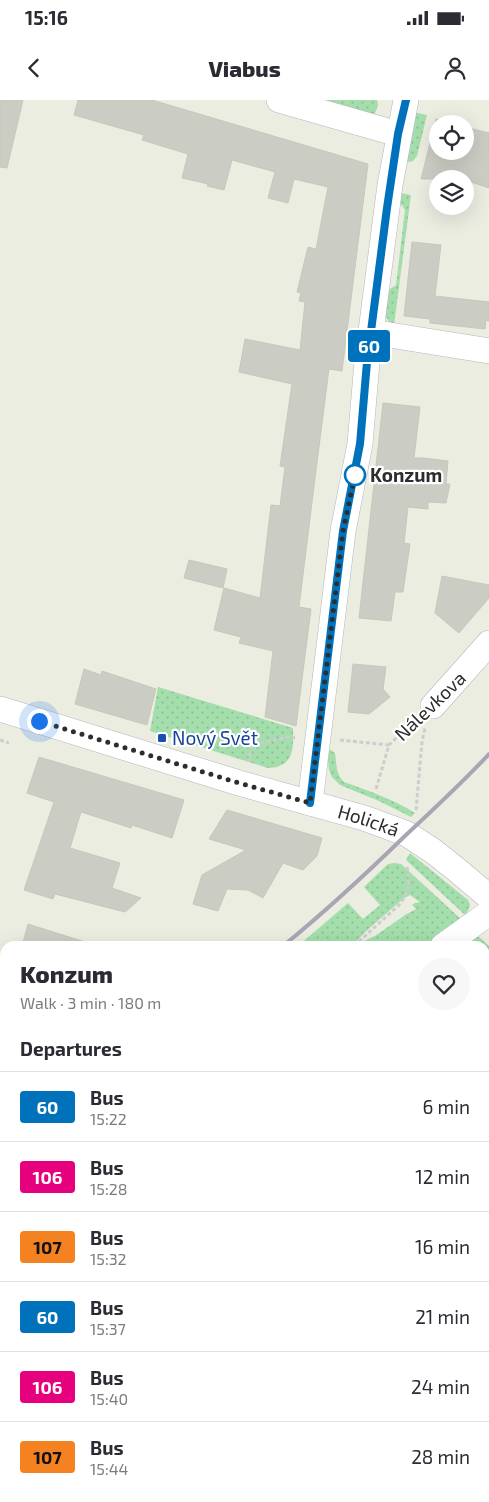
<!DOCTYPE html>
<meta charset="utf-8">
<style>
body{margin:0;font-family:"Exo 2",sans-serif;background:#f7f7f7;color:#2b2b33;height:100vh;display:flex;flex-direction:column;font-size:19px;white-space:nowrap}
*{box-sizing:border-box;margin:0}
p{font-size:16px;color:#7c7c81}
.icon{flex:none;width:28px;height:28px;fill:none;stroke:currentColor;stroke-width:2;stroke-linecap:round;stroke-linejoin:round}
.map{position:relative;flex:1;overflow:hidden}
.side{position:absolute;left:0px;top:841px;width:490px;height:561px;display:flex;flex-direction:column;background:#fff;border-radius:15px 15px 0 0;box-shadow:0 5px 20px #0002}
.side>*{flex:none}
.badge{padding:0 10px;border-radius:4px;font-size:18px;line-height:32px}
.tools{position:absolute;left:429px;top:15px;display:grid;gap:10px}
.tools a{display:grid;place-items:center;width:45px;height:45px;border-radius:50%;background:#fff;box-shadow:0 5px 20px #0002;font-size:25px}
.you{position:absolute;width:25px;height:25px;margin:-12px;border:4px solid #fff;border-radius:50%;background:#1a73e8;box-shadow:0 0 0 8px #1a73e833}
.map>.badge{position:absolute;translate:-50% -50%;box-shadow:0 0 0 2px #fff}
h2{padding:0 20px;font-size:19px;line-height:45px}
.round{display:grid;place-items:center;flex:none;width:52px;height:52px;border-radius:26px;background:#f7f7f7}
.overview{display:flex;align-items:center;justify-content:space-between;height:85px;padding:0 20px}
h1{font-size:24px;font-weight:800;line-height:38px}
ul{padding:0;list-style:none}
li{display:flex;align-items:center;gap:15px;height:70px;padding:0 20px;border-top:1px solid #e1e1e2}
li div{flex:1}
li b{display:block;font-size:19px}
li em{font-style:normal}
li .badge{min-width:55px;font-weight:700;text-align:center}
.status{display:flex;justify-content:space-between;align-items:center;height:35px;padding:0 25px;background:#fff;direction:ltr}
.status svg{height:14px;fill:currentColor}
header{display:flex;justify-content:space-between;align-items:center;height:65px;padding:0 20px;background:#fff;font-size:22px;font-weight:800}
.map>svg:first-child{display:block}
</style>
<div class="status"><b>15:16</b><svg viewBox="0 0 49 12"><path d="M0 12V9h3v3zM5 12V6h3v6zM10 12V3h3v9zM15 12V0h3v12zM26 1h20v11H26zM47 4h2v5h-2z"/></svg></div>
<header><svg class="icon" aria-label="back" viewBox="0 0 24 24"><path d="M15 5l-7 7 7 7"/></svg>Viabus<svg class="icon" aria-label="person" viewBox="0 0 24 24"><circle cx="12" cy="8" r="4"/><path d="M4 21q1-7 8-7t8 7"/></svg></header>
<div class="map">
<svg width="489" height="1402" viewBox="0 0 489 1402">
<defs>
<pattern id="grass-dots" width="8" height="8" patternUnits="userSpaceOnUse" patternTransform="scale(1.25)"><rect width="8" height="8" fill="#a3deac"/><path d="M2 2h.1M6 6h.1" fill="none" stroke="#8dbf94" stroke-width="1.8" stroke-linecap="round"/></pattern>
</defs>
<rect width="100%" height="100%" fill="#ecede1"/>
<g fill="url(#grass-dots)" fill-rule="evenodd">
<path d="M 317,0 L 377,0 L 378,5 L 374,16 Z"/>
<path d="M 414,12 L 427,15 L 417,56 L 413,61 L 405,63 Z"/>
<path d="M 400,93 L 411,95 L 394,225 C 381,219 386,204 387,191 L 396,185 L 405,110 L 399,101 Z"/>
<path d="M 158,587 L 293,628 C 294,650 293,667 268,668 L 150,631 Z"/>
<path d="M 329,649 L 335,653 C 337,664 335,673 344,682 C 369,691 393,699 415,713 L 411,717 L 379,701 L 340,685 L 332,677 L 329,670 L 328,661 Z"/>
<path d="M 410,753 L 468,800 L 470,805 L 466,816 L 406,760 Z"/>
<path d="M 395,763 L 401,764 L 461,819 L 425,846 L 298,846 L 348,803 L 363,819 L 380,805 L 364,787 L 388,764 ZM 410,795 L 420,802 L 415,803 L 412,805 L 416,809 L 405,815 L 375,836 L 357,844 L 355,843 L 364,833 L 404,798 Z"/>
<path d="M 477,835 L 489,846 L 489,914 L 485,910 L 485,846 L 462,846 Z"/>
<path d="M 5,1028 L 5,1169 L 0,1174 L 0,1030 Z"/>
</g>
<g fill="#cbccc3" stroke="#c6c8ba">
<path d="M 0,0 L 23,0 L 7,68 L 0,67 Z"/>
<path d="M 78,0 L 152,0 L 368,64 L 342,271 L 329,269 L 316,370 L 299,507 L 311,509 L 296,626 L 265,617 L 273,551 L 239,543 L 241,537 L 214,530 L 224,488 L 260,498 L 271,405 L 280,406 L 285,367 L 280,366 L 292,284 L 239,272 L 245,239 L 300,250 L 305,202 L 299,201 L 301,193 L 297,192 L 308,147 L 316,149 L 328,87 L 294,79 L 288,103 L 268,98 L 275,72 L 232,60 L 224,90 L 207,86 L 208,84 L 182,78 L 188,54 L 142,40 L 144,35 L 74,15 Z"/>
<path d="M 436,19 L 454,24 L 438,24 L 438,51 L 465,51 L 465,27 L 489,33 L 489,88 L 465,80 L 465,79 L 421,79 Z"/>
<path d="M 412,142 L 441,145 L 435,196 L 489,202 L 489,221 L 486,220 L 485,229 L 430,223 L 430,219 L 404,216 Z"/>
<path d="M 383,303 L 420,307 L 414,358 L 423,358 L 448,361 L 446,384 L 450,384 L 446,403 L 428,402 L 428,409 L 408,407 L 404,443 L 410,444 L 403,492 L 395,492 L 391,521 L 359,518 Z"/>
<path d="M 189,460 L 227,469 L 223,488 L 184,478 Z"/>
<path d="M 442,476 L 489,485 L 489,498 L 459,533 L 435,513 Z"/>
<path d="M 353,564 L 386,567 L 383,589 L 390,597 L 369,614 L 348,612 Z"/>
<path d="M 84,569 L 101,575 L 102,571 L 156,589 L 147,625 L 75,604 Z"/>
<path d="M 39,657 L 184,700 L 172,738 L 132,725 L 131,728 L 81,712 L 70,748 L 120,763 L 112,788 L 141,798 L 125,812 L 55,794 L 53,799 L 24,790 L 54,702 L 27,693 Z"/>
<path d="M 227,710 L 322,738 L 317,756 L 303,770 L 283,763 L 263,798 L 248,790 L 227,789 L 218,811 L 193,804 L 202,775 L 246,750 L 209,739 Z"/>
<path d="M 28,824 L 85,842 L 85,846 L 22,846 Z"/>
</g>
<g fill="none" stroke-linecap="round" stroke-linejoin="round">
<g stroke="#b7b4bf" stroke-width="26">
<g id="minor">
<path d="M 279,0 L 398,34"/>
<path d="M 371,232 L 489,251"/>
<path d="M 433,606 L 489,543"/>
<path id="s1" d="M 0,609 L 239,683 L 364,718 L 394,729 L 407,734 L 433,751 L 457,770 L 489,797"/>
<path d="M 310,703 L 343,431 L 360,344 L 367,262 L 390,85 L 406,0"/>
<path d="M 443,846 L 489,813"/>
<path d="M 485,1003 L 489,1007"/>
<path d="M 485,1033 L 489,1029"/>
<path d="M 485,1151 L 489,1147"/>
<path d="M 14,1398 L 19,1402"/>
<path d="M 183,1398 L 187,1402"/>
<path d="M 389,1398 L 394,1402"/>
<path d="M 270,1402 L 274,1398"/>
<path d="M 484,1402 L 489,1396"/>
</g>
</g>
<g stroke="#cdcdcd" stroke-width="3" stroke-dasharray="4 2.5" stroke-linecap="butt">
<path d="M 0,640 L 9,643"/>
<path d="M 340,640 L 389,645"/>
<path d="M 248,662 L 252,645 L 289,637 L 295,638"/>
<path d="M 376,689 L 389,645 L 415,620"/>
<path d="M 416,710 L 422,642 L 425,628"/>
<path d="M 354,846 L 399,805 C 409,793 410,782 407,766"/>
<path d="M 130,1402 L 130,1398"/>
</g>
<use href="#minor" stroke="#fff" stroke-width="25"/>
<g stroke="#aaa4b5" stroke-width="4">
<path d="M 283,846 C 326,811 367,773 407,734 C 435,708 463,682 489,654"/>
<path d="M 0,1020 L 5,1018"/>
<path d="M 0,1307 L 5,1312"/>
<path d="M 102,1398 L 107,1402"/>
</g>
</g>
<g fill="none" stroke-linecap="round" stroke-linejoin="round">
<g stroke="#fff" stroke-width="11">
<path id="line" d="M 310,703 L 343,431 L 360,344 L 367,262 L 387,108 L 398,34 L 406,0"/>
</g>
<use href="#line" stroke="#0072bc" stroke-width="8"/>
<path stroke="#2d2d2d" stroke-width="5" stroke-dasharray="0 9" d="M 39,621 L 239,683 L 310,703 L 343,431 L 356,370 L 355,375"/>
</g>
<circle fill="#fff" stroke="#0072bc" stroke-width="2.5" cx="355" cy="375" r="10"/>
<rect fill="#1a4fb4" stroke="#fff" stroke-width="2" x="157" y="633" width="10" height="10" rx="2.5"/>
<g text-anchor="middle" stroke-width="4.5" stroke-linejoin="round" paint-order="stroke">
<g font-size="19" font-weight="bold" fill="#2d2d2d" stroke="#fff" text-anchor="start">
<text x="370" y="382">Konzum</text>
</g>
<g font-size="19" fill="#2d2d2d" stroke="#fff">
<text transform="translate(430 606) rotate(-44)" y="7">Nálevkova</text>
<text dy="7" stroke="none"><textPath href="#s1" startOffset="385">Holická</textPath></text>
</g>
<g font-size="19" fill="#164399" stroke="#fff" text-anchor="start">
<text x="172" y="645">Nový Svět</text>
</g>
</g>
</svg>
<div class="tools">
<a><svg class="icon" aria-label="locate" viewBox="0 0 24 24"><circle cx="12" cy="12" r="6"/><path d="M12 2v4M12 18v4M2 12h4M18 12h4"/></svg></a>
<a><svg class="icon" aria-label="layers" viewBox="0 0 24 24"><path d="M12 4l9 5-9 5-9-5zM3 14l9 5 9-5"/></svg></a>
</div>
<div class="you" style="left:39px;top:621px"></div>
<b class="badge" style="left:369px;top:246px;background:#0072bc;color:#fff">60</b>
<section class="side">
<div class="overview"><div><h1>Konzum</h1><p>Walk · 3 min · 180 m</p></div><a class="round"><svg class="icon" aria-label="heart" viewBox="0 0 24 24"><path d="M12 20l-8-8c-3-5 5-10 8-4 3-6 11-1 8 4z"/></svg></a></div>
<h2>Departures</h2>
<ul>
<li><span class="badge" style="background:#0072bc;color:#fff">60</span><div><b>Bus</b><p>15:22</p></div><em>6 min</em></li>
<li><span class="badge" style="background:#e6007e;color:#fff">106</span><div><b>Bus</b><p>15:28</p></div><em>12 min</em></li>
<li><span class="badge" style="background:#f58220;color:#111">107</span><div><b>Bus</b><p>15:32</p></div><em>16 min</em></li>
<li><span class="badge" style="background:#0072bc;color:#fff">60</span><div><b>Bus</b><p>15:37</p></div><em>21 min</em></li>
<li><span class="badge" style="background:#e6007e;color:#fff">106</span><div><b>Bus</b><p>15:40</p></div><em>24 min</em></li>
<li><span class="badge" style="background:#f58220;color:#111">107</span><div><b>Bus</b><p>15:44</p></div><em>28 min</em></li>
</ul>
</section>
</div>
